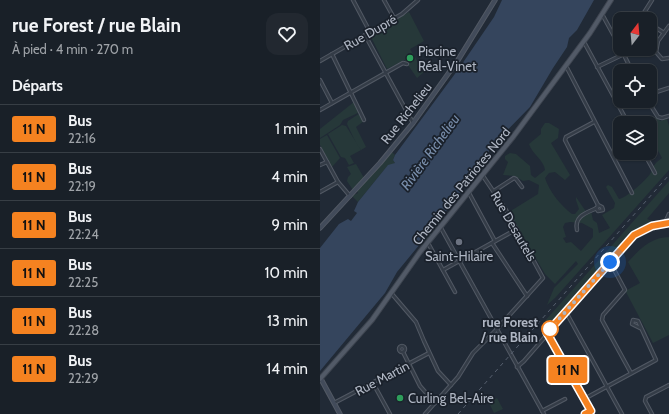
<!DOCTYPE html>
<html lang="fr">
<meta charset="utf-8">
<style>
body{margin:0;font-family:Cabin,sans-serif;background:#222830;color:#f1f3f6;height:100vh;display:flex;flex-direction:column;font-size:15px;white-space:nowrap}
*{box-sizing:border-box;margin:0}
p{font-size:13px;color:#9fa3a8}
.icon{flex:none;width:22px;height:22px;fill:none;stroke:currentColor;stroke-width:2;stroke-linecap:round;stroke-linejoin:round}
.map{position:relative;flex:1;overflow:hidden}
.panel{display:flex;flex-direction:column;background:#192028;width:320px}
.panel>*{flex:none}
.badge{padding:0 8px;border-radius:3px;font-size:14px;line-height:26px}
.needle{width:26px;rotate:16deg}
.tools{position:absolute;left:293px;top:12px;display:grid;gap:8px}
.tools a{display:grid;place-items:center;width:44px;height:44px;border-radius:8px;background:#192028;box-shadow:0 1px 3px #0004,0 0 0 1px #373e45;font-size:20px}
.you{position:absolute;width:20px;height:20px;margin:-10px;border:3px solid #fff;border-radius:50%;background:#1a73e8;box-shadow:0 0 0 6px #1a73e833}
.map>.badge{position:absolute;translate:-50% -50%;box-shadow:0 0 0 2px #fff}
h2{padding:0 12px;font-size:15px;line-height:36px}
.round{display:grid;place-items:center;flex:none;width:42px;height:42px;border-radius:12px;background:#222830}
.head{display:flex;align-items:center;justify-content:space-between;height:68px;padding:0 12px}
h1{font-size:19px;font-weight:800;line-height:30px}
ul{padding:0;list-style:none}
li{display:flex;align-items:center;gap:12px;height:48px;padding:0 12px;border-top:1px solid #373e45}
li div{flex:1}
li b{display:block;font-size:15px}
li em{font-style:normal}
li .badge{min-width:44px;font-weight:700;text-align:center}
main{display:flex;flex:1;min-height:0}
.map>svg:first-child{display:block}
</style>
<main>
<section class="panel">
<div class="head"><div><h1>rue Forest / rue Blain</h1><p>À pied · 4 min · 270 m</p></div><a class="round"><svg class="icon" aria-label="heart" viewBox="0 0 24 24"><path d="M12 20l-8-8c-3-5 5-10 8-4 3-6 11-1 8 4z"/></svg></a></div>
<h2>Départs</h2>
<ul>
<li><span class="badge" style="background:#f58220;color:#111">11 N</span><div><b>Bus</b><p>22:16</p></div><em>1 min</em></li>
<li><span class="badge" style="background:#f58220;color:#111">11 N</span><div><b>Bus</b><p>22:19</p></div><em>4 min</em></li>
<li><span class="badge" style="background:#f58220;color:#111">11 N</span><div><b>Bus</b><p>22:24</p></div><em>9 min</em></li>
<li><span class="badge" style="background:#f58220;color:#111">11 N</span><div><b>Bus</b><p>22:25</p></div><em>10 min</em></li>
<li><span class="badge" style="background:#f58220;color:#111">11 N</span><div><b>Bus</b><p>22:28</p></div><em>13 min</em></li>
<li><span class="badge" style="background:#f58220;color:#111">11 N</span><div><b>Bus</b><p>22:29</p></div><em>14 min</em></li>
</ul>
</section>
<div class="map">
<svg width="349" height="414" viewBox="0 0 349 414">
<rect width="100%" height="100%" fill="#212a36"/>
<g fill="#263839" fill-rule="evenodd">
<path d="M 89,12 L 104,41 L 90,49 L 104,72 L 97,78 L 88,65 L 89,64 L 84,60 L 67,69 L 50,35 Z"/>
<path d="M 34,102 L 40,112 L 23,120 L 20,125 L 0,138 L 0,129 Z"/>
<path d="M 40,113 L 44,121 L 36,127 L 46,147 L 41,150 L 37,145 L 27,124 L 28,121 Z"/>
<path d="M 336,117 L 340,121 L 347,119 L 349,126 L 349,170 L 235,298 L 227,305 L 234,288 L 258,264 L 256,261 L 235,284 L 225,274 L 189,212 L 218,194 L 219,185 L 209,180 L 203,181 L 195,176 L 183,175 L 188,162 L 185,159 L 185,156 L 190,153 L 196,154 L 210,166 L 211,175 L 215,178 L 225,170 C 224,160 212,154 209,144 L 221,134 L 221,129 L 225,123 L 229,123 L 239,129 L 238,138 L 231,143 L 250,175 L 245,180 L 235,172 L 229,173 L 225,178 C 229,191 241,206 252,214 L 255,214 L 259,209 L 256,200 L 256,197 L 267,213 L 271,211 L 273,220 L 277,223 L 279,233 L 290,228 L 282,215 L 294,208 L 295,203 L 286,187 L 288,185 L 292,187 L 299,199 C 305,199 329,178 331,172 C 334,165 335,163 342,158 L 330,136 L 330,123 L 327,123 ZM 250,222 L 262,223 L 273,229 L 273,237 L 261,251 L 251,242 L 246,243 L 243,238 L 246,237 L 243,227 L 245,223 Z"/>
<path d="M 22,125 L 26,126 L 41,150 L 30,156 L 34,163 L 29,165 L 25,158 L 21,157 L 8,134 Z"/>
<path d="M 7,135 L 20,158 L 12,167 L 0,145 L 0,139 Z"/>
<path d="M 72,152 L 75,155 L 73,160 L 75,163 L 64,170 L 38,202 L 32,196 L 38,193 L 37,191 C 50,177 60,167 72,152 Z"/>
<path d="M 36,164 L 44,178 L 33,190 L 27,181 L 28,177 L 31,174 L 27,167 Z"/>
<path d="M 349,181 L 349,193 L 327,219 L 335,222 L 323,226 L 306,240 L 227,330 L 224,322 Z"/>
<path d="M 123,216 L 127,219 L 103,246 L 100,244 L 105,233 L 102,230 L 107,224 L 112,229 Z"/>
<path d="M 349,237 L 349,335 L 333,343 L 306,292 L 307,290 L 320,283 L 308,262 C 319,250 331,237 349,237 Z"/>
<path d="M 177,398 L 183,409 L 174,413 L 169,403 Z"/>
</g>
<path fill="#35455d" d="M 182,0 L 274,0 L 257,30 L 249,38 L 247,47 L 233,68 L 210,107 L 172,146 L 165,158 L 148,180 L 139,195 L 112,229 L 107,225 L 103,230 L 105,233 L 100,244 L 77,272 L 65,293 L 0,371 L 0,248 L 19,224 L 28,219 L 31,221 L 37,213 L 34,211 L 38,202 L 68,165 L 75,163 L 73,160 L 75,155 L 140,67 L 142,69 L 144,67 L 142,64 L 174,17 Z"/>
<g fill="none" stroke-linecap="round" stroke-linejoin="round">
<g stroke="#525964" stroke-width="4.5">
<g id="street">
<path d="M 33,0 L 50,32"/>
<path d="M 64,0 L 74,18"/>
<path d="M 282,14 L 300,47"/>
<path d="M 320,19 L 332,0"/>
<path d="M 330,24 L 344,33"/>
<path d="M 349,26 L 338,41 L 336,52 L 342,59 L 349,58"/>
<path d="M 45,35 L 93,123"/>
<path d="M 264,42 L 308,123"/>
<path d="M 301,49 L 312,71"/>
<path d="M 12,54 L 44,120"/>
<path d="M 0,61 L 82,14 L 98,0"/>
<path d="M 246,66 L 312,193"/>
<path d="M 277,67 L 304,54"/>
<path d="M 0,80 L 12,103"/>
<path d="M 330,94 L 349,88"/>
<path d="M 328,101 L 338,117 L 342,118 L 349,116"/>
<path d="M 0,110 L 83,63 L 87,64"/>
<path d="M 0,149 L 18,182 L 30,196"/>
<path d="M 324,153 L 335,173"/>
<path d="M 0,165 L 7,162"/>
<path d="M 174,191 L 194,178 L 196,179 L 202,187"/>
<path d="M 0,192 L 18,182"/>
<path d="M 149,193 L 175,241"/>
<path d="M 276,208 L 278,211 L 283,210 L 282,207 L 278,205"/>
<path d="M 345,223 L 349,214"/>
<path d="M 121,228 L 224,414"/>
<path d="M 257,230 C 254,216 266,213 277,208 L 278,205 L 245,140 L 246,137 L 274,122"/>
<path d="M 108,243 L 135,292"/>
<path d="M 172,243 L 207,296"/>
<path d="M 290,262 L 305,290 L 283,315 L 282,320 L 311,373"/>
<path d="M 123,270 L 197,229"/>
<path d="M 72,294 L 96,322 L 104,341 L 118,371 L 131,385"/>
<path d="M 246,312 L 302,414"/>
<path d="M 227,333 L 272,414"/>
<circle cx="82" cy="349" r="3"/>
<path d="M 83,352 L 100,386 L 115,403"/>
<path d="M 197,367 L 204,361 L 312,237 L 326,228 L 349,223"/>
<path d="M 53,383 L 70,414"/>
<path d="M 264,399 L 336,360 L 318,321 L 313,320 L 312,324 L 320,328"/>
<path d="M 14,403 L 109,353"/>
<path d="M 222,411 L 245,399"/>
<path d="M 105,414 L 138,377 L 153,353 L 175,331 L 223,278 L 186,210 L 163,176"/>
<path d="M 265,414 L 271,411"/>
<path d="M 332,414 L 325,401 L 326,397 L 349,385"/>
</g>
</g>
<g stroke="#525964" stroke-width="5.5">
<g id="secondary">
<path d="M 0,228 L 60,163 L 93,123 L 138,60 L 175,0"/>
<path d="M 1,379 L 20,414"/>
</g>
</g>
<g stroke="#3e4550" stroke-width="6">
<path id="primary" d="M 0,379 L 52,320 L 100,252 L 193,137 L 270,33 L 291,0"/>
</g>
<use href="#street" stroke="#343c47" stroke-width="2.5"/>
<use href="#secondary" stroke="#424b5a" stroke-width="3.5"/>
<use href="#primary" stroke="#525a67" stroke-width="4"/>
<path stroke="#565f6e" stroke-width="1" stroke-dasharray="4 4" stroke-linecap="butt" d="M 138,414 L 349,175"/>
</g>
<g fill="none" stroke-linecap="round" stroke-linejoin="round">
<g stroke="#fff" stroke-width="9">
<path id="line" d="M 265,414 L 271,411 L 227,333 L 314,235 L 332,226 L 349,223"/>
</g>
<use href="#line" stroke="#f58220" stroke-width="6"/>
<path stroke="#afb6c3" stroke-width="4" stroke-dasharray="0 7.2" d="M 230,329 L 290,262"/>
</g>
<g fill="#2e9e5b" stroke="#1a212b" stroke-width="1.5">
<circle cx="90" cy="58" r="4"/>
<circle cx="80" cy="398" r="4"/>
</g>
<circle fill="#6b7280" stroke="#1a212b" stroke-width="1.5" cx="139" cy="242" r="4"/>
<circle fill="#fff" stroke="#f58220" stroke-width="2" cx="230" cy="329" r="8"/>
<g text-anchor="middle" stroke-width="3.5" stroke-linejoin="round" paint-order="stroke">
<g font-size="13" fill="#afb6c3" stroke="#1a212b">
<text transform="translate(50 32) rotate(-30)" y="5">Rue Dupré</text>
<text transform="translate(86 113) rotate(-52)" y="5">Rue Richelieu</text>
<text transform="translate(141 186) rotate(-51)" y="5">Chemin des Patriotes Nord</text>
<text transform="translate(194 226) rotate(60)" y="5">Rue Desautels</text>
<text transform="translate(62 378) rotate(-28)" y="5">Rue Martin</text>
</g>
<g font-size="13" fill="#afb6c3" stroke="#1a212b" text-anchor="start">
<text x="98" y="56">Piscine<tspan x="98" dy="15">Réal-Vinet</tspan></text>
<text x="139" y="261" text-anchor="middle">Saint-Hilaire</text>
<text x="88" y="403">Curling Bel-Aire</text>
</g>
<g font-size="13" font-weight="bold" fill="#afb6c3" stroke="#1a212b" text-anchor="end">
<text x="218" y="327">rue Forest<tspan x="218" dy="15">/ rue Blain</tspan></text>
</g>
<g font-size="14" font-style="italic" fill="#788daa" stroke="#1a212b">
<text transform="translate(110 152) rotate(-54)" y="5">Rivière Richelieu</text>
</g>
</g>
</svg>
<div class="tools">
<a><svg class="needle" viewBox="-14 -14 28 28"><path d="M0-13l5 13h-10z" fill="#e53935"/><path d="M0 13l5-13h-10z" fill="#9fa3a8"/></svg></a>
<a><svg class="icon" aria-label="locate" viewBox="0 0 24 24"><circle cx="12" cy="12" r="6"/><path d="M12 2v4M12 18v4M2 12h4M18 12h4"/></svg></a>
<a><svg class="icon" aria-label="layers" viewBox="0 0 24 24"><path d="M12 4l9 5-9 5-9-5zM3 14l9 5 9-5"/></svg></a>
</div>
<div class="you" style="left:290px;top:262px"></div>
<b class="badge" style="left:248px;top:370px;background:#f58220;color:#111">11 N</b>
</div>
</main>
